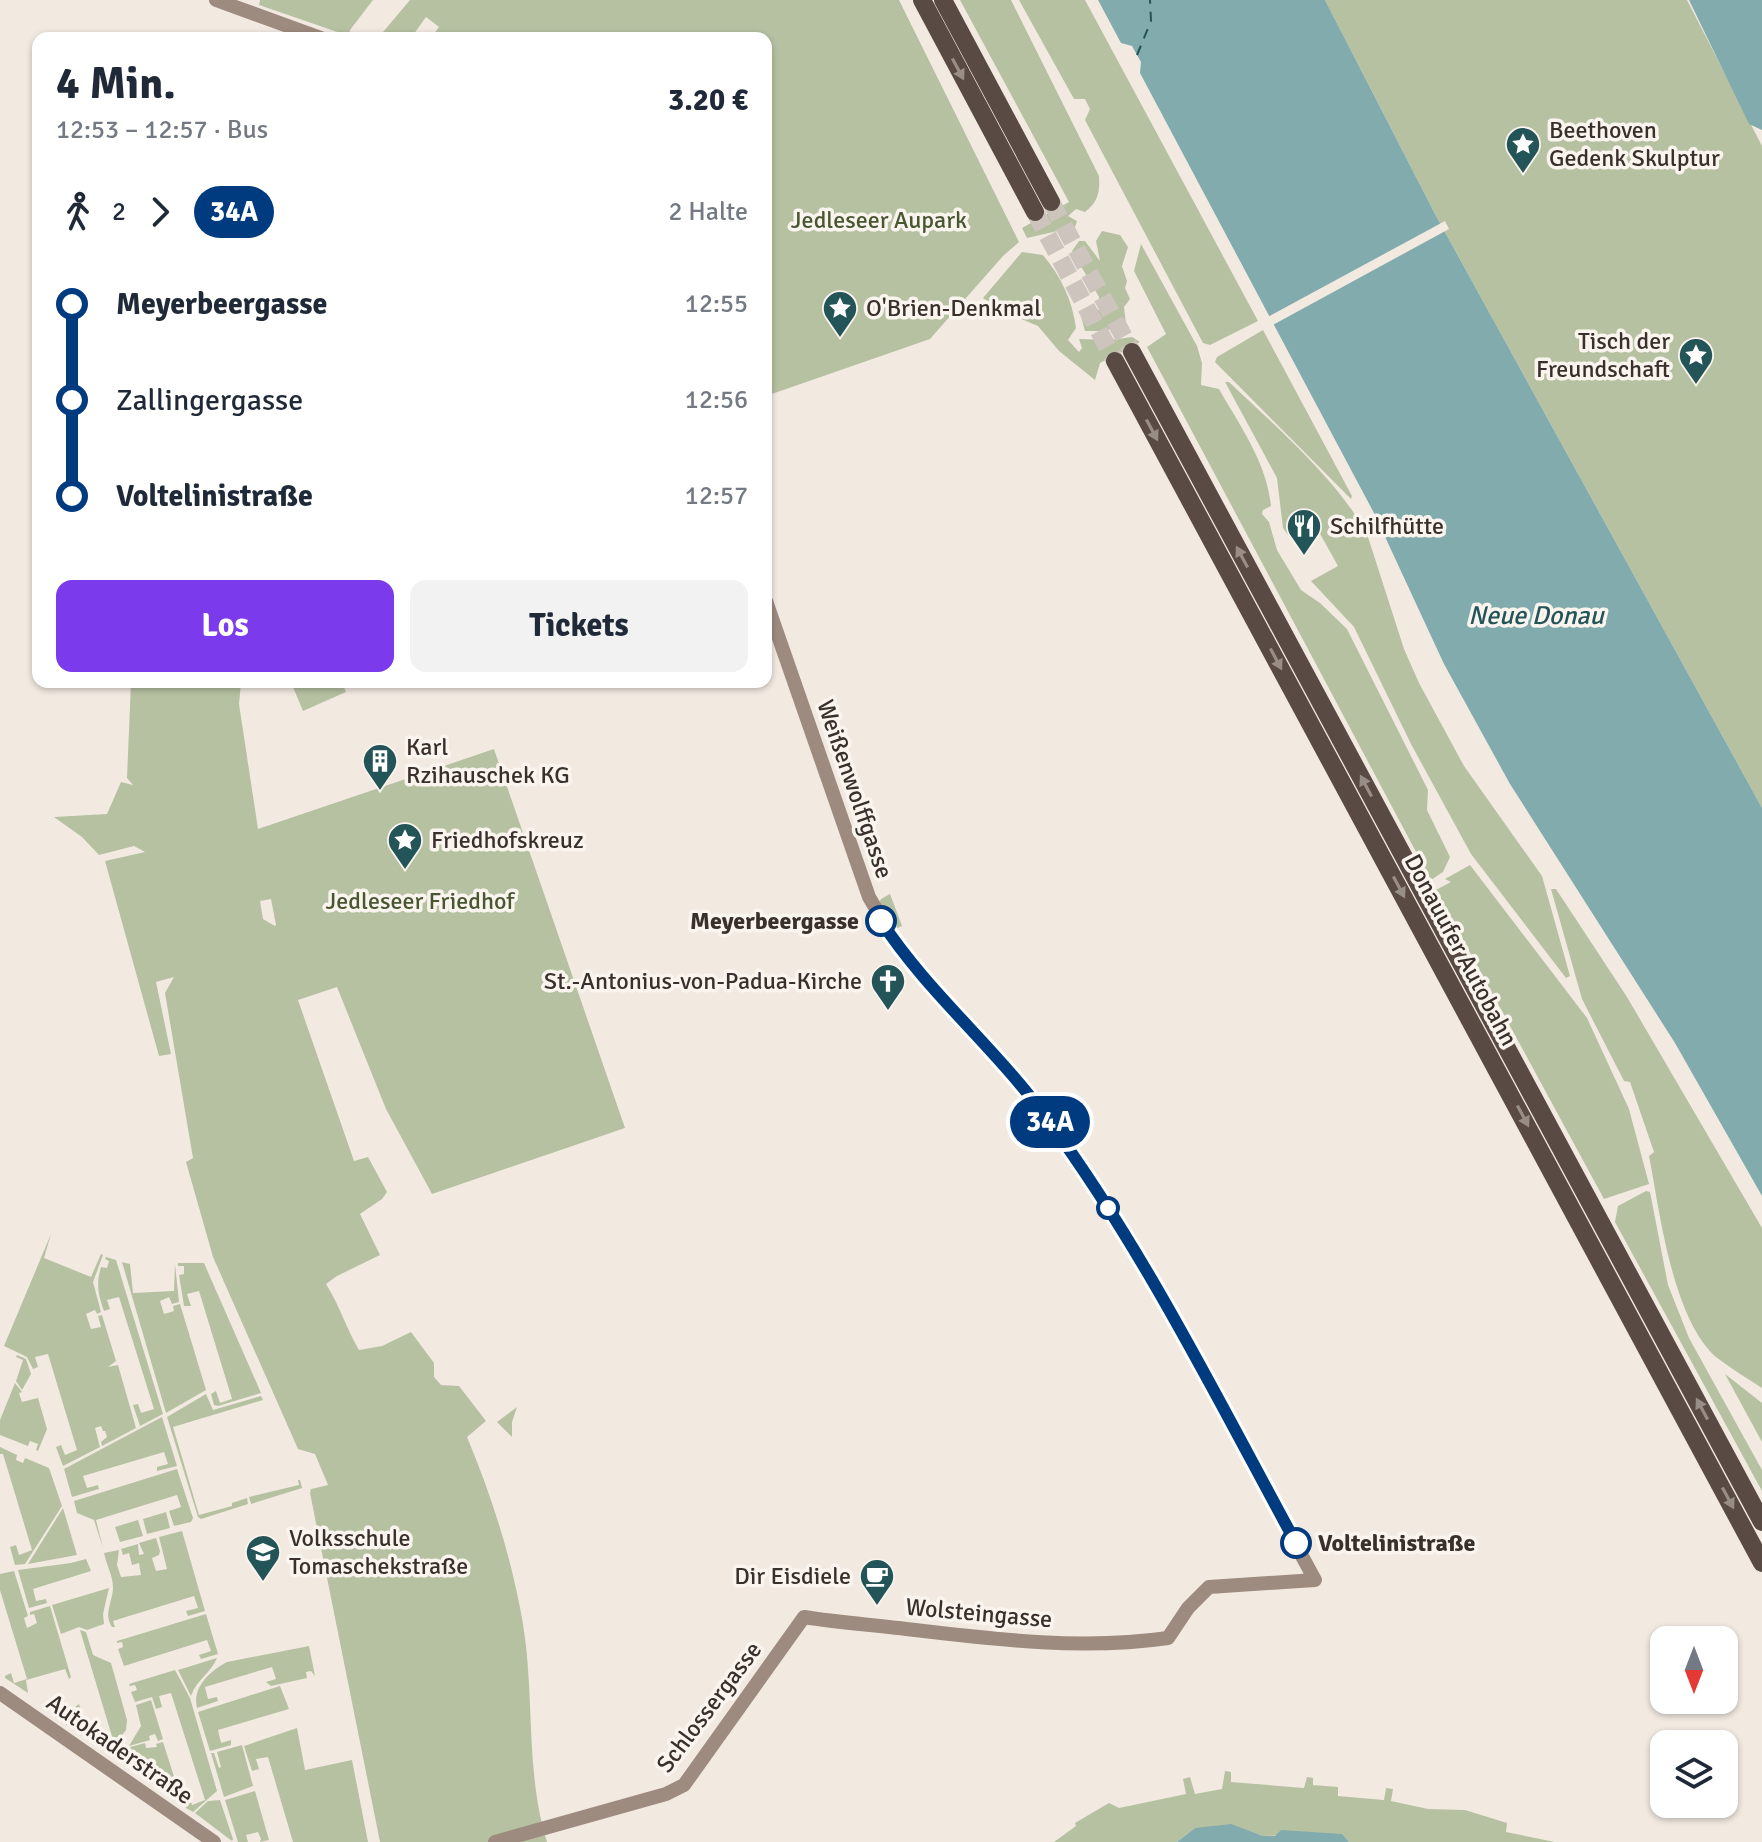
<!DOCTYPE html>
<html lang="de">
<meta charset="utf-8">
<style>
body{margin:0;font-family:Signika,sans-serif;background:#f2f2f3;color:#1f2937;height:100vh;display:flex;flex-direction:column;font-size:30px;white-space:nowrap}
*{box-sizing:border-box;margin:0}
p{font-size:26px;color:#747a83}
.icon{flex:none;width:44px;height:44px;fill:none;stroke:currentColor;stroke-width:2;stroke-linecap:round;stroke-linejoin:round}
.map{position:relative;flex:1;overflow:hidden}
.drawer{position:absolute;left:32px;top:32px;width:740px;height:656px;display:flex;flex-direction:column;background:#fff;border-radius:16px;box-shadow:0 2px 6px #0004}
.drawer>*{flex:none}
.badge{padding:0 16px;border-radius:26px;font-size:28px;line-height:52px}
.needle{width:52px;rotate:180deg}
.fabs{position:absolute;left:1650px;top:1626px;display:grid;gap:16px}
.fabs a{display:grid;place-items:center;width:88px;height:88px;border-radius:16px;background:#fff;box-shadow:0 2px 6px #0004;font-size:40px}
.map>.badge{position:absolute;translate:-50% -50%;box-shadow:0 0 0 4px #fff}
.legs{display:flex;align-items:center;gap:12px;height:88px;padding:0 24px;font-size:26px}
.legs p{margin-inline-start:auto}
.headline{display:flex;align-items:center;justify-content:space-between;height:136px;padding:0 24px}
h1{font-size:44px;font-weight:700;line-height:60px}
.button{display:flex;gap:16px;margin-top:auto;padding:16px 24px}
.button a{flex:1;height:92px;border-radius:16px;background:#7c3aed;color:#fff;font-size:32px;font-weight:700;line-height:92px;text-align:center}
.button a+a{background:#f2f2f3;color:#1f2937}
ul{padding:0 24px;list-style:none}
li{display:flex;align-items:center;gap:28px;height:96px;font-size:30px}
li i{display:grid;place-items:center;width:12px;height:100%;margin:0 10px;background:currentColor}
li i::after{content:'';width:20px;height:20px;margin:-10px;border:6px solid;border-radius:50%;background:#fff}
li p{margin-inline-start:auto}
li:first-child i{background:linear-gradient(#0000 50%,currentColor 0)}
li:last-child i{background:linear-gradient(currentColor 50%,#0000 0)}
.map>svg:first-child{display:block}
</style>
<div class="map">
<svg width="1762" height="1842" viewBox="0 0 1762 1842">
<rect width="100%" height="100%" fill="#f2eae1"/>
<g fill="#b6c1a2" fill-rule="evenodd">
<path d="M 260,0 L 373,0 L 350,30 L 349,36 L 259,5 Z"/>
<path d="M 410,0 L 899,0 L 1019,242 L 1003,256 L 930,339 L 766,396 L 766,38 L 431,38 L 439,27 L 426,17 L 411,38 L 378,38 Z"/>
<path d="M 960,0 L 1011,0 L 1099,176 C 1100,192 1098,202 1085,212 L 1076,209 L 1068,216 L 1077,221 L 1075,227 L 1027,238 L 1022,228 L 1069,202 Z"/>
<path d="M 1019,0 L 1085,0 L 1258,321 L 1210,345 L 1203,343 L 1085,120 L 1090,109 L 1085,99 L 1074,99 Z"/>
<path d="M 1325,0 L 1687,0 L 1762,146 L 1762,808 L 1435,214 Z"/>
<path d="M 1102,231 L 1120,235 L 1128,247 L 1122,266 L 1127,281 L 1125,288 L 1130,299 L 1124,307 L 1126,324 L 1104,331 L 1085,331 L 1081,316 L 1089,308 L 1099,310 L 1099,297 L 1072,251 L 1079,241 L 1085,241 L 1100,261 L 1096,241 Z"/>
<path d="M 1141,244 L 1197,346 L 1202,363 L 1201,385 L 1219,389 C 1240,426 1267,463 1271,506 L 1263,510 L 1262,514 L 1269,522 L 1277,550 L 1301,590 L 1320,603 L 1347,629 L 1428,790 L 1427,810 L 1450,857 L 1443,872 L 1431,880 L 1147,347 L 1166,334 L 1134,271 Z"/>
<path d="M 1022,252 L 1043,255 C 1061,277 1072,299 1076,328 L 1068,340 L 1079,352 L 1082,348 L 1079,339 L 1110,340 L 1132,337 L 1140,342 L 1100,363 L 1095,380 L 1059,351 L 1038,326 L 1019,318 L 1014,308 L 1002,311 L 983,298 Z"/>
<path d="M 1263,330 L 1352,496 L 1351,499 L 1215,362 L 1217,357 Z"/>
<path d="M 1225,382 L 1229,382 C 1273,424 1341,482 1368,537 L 1404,649 L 1419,683 L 1464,766 L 1542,876 L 1570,976 L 1566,978 L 1471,854 L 1411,744 L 1354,627 L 1311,581 L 1338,566 L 1314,523 L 1288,535 L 1283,528 L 1277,478 Z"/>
<path d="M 131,682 L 241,682 L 239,704 L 258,829 L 494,749 L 625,1128 L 432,1194 L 386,1109 L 337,987 L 298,1000 L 354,1161 L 368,1157 L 387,1192 L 382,1199 L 360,1214 L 380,1255 L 337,1276 L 326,1284 C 340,1306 346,1328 359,1350 L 382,1346 L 411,1332 L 434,1363 L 434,1377 L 441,1385 L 459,1386 L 486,1421 L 467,1437 C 492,1497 512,1559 523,1624 C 535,1696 525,1772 547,1842 L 380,1842 L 310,1493 L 311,1489 L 328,1485 L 315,1454 L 298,1449 L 213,1257 L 186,1162 L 193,1158 L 165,993 L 174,977 L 156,982 L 171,1054 L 159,1056 L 105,861 L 145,852 L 134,846 L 99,855 L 82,837 L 54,817 L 107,814 L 121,782 L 133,785 L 127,778 ZM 271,899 L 276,925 L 275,926 L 263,919 L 260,901 Z"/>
<path d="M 305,682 L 342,682 L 346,692 L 303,711 L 293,687 Z"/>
<path d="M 1470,865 L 1587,1018 L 1629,1109 L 1649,1184 L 1604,1199 L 1436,890 L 1451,882 L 1445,879 Z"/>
<path d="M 1551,889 L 1556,889 L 1627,997 L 1762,1228 L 1762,1388 C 1747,1378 1730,1368 1716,1357 C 1672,1318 1660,1212 1649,1156 L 1654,1152 L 1630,1082 L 1624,1081 L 1582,999 Z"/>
<path d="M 890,894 L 902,926 L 897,928 C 896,916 885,914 879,903 L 881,899 Z"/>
<path d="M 1646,1191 L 1650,1192 L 1668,1285 L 1689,1338 L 1762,1470 L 1762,1491 L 1615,1222 L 1618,1206 Z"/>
<path d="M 51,1234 L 44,1258 L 91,1277 L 101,1254 L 103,1255 L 93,1282 L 101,1312 L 97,1314 L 95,1310 L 86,1314 L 91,1329 L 101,1327 L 98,1316 L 102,1315 L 116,1361 L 108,1367 L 118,1365 L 136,1428 L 102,1446 L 101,1442 L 107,1437 L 105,1431 L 103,1431 L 101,1426 L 95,1428 L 100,1447 L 63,1466 L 56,1447 L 61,1445 L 65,1455 L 77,1450 L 48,1354 L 35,1357 L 38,1367 L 33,1369 L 27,1357 L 4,1346 Z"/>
<path d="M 106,1257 L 116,1260 L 163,1414 L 140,1426 L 133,1405 L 138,1404 L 141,1413 L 154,1409 L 119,1297 L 107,1300 L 110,1309 L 104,1311 C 98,1294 96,1284 101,1267 L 107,1268 L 109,1261 L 105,1259 Z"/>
<path d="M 122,1262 L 130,1264 L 133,1293 L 174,1291 L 175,1264 L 179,1302 L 172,1304 L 169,1297 L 160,1301 L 164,1314 L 174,1311 L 173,1306 L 180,1304 L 206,1390 L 166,1413 Z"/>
<path d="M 178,1263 L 204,1263 L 261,1393 L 218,1406 L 214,1405 L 211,1394 L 216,1391 L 220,1403 L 232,1399 L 199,1291 L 187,1294 L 191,1306 L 184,1306 L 179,1275 L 184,1274 L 184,1266 L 178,1266 Z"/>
<path d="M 17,1355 L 26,1359 L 31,1374 L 22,1390 L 16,1381 L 23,1360 L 16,1357 Z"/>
<path d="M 1725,1374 L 1762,1403 L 1762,1442 Z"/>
<path d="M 15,1383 L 22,1392 L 19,1393 L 22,1402 L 38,1398 L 47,1429 L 38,1451 L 36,1450 L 38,1444 L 30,1441 L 28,1446 L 0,1435 L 0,1420 Z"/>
<path d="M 206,1394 L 213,1410 L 261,1396 L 263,1400 L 173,1427 L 199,1515 L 232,1506 L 232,1503 L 247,1498 L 248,1504 L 201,1519 L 198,1517 L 167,1417 Z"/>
<path d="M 517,1407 L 512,1422 L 512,1437 L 497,1422 Z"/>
<path d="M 162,1417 L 177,1466 L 157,1471 L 157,1467 L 168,1464 L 164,1452 L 83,1476 L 87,1488 L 98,1485 L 99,1489 L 72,1497 L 64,1469 Z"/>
<path d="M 0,1447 L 17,1455 L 16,1460 L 23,1463 L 25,1458 L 49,1468 L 62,1506 L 25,1564 L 15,1565 L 10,1547 L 16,1545 L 19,1555 L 32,1550 L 3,1454 L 0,1454 Z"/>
<path d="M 177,1469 L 193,1518 L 191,1522 L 174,1526 L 169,1511 L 181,1507 L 177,1495 L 96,1520 L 103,1548 L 94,1520 L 77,1513 L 74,1501 Z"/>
<path d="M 298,1480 L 300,1480 L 302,1488 L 251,1504 L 249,1497 L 299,1485 Z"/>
<path d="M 63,1508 L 77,1555 L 28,1564 Z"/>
<path d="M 166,1512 L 170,1528 L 147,1534 L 143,1519 Z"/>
<path d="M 138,1520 L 143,1536 L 120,1542 L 115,1527 Z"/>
<path d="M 182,1531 L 205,1611 L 188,1616 L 186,1611 L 198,1608 L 194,1596 L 113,1621 L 115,1627 L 112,1627 C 103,1613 113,1602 113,1587 C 113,1576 106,1564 104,1553 L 119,1550 L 117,1565 L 121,1577 L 141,1575 L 139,1563 L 132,1565 L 129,1553 L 123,1555 L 121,1549 L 138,1544 L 139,1555 L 144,1554 L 139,1543 L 156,1538 L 160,1551 L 159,1555 L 152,1558 L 156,1571 L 167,1569 L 159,1537 Z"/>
<path d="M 86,1559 L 91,1571 L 33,1589 L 36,1601 L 46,1599 L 47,1603 L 29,1608 L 18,1570 L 71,1563 Z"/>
<path d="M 14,1571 L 28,1616 L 24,1618 L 27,1628 L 37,1623 L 34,1614 L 30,1615 L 30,1612 L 50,1606 L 71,1677 L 69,1679 L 65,1669 L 26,1680 L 28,1693 L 5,1678 L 5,1676 L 11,1673 L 14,1683 L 27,1679 L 0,1590 L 0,1574 Z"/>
<path d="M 109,1588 L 103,1614 L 104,1624 L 87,1630 L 79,1627 L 61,1634 L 52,1605 Z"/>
<path d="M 206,1614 L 218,1654 L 201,1659 L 199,1655 L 211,1651 L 207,1640 L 124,1666 L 118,1649 L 123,1647 L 122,1642 L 117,1643 L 117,1641 Z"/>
<path d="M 80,1630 L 86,1632 L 93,1655 L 111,1663 L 127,1720 L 126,1730 L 108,1754 L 93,1741 L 99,1738 L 103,1747 L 114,1743 Z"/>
<path d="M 309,1646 L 315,1676 L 311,1671 L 306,1672 L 307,1678 L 271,1686 L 266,1682 L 276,1679 L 272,1667 L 205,1687 L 208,1699 L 217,1697 L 218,1701 L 197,1708 C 192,1687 210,1671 227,1662 Z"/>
<path d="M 217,1658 C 211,1673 196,1680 191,1696 L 178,1670 Z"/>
<path d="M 175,1670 L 190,1698 L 217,1791 L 193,1812 L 186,1808 L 183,1795 L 188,1793 L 192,1805 L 205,1800 L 171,1693 L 159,1696 L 162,1707 L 156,1709 L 152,1697 L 135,1702 L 131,1692 L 137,1690 L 135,1685 L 130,1686 L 129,1684 Z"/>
<path d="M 280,1686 L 289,1709 L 218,1730 L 221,1743 L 231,1740 L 231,1745 L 210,1751 L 198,1712 Z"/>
<path d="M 151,1700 L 163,1739 L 158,1741 L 155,1734 L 149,1736 L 150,1740 L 129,1746 L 141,1726 L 136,1705 Z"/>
<path d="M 79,1704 L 91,1740 L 90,1741 L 52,1715 L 61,1712 L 64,1719 L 78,1714 L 76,1706 Z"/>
<path d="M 297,1728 L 305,1770 L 352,1760 L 368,1842 L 293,1842 L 268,1757 L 256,1759 L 259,1769 L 252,1771 L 244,1746 Z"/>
<path d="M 163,1742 L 177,1786 L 172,1788 L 174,1795 L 179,1794 L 181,1804 L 119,1760 L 127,1748 L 145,1743 L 146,1748 L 157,1747 L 156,1744 Z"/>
<path d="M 242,1745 L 253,1786 L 224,1797 L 211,1753 L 214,1753 L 219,1768 L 221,1767 L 217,1752 Z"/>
<path d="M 1225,1771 L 1231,1772 L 1231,1782 L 1304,1788 L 1307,1777 L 1313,1778 L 1313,1785 L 1338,1787 L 1338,1796 L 1384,1800 L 1386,1788 L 1393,1789 L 1391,1801 L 1428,1809 L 1465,1810 L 1507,1823 L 1506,1832 L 1555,1842 L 1349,1842 L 1341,1834 L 1263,1836 L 1249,1831 L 1195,1828 L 1177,1842 L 1054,1842 L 1076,1826 L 1075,1823 L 1109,1803 L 1119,1808 L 1186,1794 L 1183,1779 L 1190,1777 L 1195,1794 L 1222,1789 Z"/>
<path d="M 255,1791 L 269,1840 L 260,1842 L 261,1839 L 258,1832 L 246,1835 L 248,1842 L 238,1842 L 225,1800 Z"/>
<path d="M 220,1800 L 233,1839 L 232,1841 L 195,1813 L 208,1801 Z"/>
</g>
<g fill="#82abae">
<path d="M 1098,0 L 1325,0 L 1435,214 L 1762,808 L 1762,1196 L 1675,1043 L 1510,784 L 1444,664 L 1374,513 L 1140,73 L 1141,62 L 1132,46 L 1121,43 Z"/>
<path d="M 1689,0 L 1762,0 L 1762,130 L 1749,124 Z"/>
<path d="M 1231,1824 L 1263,1836 L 1275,1836 L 1281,1830 L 1342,1834 L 1349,1842 L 1177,1842 L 1195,1828 Z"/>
</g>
<path fill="#f2eae1" d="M 1445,221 L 1449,229 L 1269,327 L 1264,319 Z"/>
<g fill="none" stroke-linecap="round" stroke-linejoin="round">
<path stroke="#235458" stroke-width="2" stroke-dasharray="10 8" stroke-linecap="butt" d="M 1137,55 L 1151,21 L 1150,0"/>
<g stroke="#cdc5bd" stroke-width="18" stroke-dasharray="18 9" stroke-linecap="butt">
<path d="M 1051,202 L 1132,352"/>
<path d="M 1035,212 L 1115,361"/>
</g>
<g stroke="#9e8b7f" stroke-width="14">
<path d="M 216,0 L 321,38"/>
<path d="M 0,1693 L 214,1842"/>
<path d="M 495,1842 L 666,1794 L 684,1785 L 804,1617 C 841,1623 878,1625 915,1630 C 999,1640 1085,1650 1168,1638 L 1188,1608 L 1209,1587 L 1315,1580 L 1129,1238 L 1047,1118 L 958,1013 L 903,955 L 869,897 L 766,601"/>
</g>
<g stroke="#594a43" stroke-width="18">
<path d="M 922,0 L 1035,212"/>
<path d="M 943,0 L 1051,202"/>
<path d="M 1132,352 L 1762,1522"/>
<path d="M 1115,361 L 1762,1563"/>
</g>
</g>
<defs><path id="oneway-solid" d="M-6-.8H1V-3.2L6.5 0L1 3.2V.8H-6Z" transform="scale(2)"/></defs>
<g fill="#998e87">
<use href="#oneway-solid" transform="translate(958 69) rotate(62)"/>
<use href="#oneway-solid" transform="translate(1152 430) rotate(62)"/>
<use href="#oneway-solid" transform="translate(1242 557) rotate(-118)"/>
<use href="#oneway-solid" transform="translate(1276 659) rotate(62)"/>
<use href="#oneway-solid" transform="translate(1366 786) rotate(-118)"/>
<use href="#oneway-solid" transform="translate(1399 887) rotate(62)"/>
<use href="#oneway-solid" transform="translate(1523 1116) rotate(62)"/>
<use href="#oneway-solid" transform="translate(1702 1409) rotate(-118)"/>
<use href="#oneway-solid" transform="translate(1728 1498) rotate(62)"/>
</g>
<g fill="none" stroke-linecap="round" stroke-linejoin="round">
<g stroke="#fff" stroke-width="18">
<path id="line-1" d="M 881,921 C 928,993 997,1049 1048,1120 C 1145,1252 1218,1400 1296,1543"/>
</g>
<use href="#line-1" stroke="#003b80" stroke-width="12"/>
</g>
<defs>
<g id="sight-pin" transform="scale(1.8)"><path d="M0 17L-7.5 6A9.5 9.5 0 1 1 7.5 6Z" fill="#235458" stroke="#faf4ee"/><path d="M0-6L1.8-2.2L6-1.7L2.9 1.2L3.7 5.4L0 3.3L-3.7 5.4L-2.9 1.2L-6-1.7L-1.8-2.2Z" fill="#fff"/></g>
<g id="restaurant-pin" transform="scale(1.8)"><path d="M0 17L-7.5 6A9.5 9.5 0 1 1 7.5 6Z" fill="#235458" stroke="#faf4ee"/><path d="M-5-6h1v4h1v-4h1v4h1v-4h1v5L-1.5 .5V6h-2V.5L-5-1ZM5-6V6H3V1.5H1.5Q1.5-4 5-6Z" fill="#fff"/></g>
<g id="building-pin" transform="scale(1.8)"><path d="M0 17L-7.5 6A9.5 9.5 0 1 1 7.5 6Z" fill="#235458" stroke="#faf4ee"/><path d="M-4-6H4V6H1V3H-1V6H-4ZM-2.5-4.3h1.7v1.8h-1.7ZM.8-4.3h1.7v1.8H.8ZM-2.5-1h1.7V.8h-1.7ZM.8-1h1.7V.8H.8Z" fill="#fff"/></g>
<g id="church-pin" transform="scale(1.8)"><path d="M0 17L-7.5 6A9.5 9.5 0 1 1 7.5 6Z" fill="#235458" stroke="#faf4ee"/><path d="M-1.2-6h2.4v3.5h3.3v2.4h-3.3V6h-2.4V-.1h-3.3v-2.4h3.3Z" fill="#fff"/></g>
<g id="school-pin" transform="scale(1.8)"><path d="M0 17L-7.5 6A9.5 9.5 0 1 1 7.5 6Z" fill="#235458" stroke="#faf4ee"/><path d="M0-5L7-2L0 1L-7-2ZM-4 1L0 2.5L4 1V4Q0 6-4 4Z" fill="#fff"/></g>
<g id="cafe-pin" transform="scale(1.8)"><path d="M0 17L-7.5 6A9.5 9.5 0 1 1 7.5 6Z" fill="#235458" stroke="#faf4ee"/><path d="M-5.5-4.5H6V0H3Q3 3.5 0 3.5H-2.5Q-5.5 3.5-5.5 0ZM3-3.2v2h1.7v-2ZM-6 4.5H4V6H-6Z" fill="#fff"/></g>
</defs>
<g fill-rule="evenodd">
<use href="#sight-pin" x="1523" y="144"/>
<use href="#sight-pin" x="840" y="308"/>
<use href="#sight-pin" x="1696" y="355"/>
<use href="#restaurant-pin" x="1304" y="526"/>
<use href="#building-pin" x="380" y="761"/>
<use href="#sight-pin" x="405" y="840"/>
<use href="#church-pin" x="888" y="981"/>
<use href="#school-pin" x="263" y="1552"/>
<use href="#cafe-pin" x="877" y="1576"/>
</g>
<g fill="#fff" stroke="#003b80" stroke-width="4">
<circle cx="881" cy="921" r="14"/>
<circle cx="1108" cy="1208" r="10"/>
<circle cx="1296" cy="1543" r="14"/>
</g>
<g text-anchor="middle" stroke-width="7" stroke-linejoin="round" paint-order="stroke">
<g font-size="24" fill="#39302c" stroke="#faf4ee" text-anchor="start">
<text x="1549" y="138">Beethoven<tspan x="1549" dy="28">Gedenk Skulptur</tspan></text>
<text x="866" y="316">O'Brien-Denkmal</text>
<text x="1670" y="349" text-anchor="end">Tisch der<tspan x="1670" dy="28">Freundschaft</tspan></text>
<text x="1330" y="534">Schilfhütte</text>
<text x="406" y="755">Karl<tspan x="406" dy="28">Rzihauschek KG</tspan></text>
<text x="431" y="848">Friedhofskreuz</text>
<text x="862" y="989" text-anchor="end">St.-Antonius-von-Padua-Kirche</text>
<text x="289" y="1546">Volksschule<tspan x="289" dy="28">Tomaschekstraße</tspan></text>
<text x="851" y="1584" text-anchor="end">Dir Eisdiele</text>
</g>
<g font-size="24" fill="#485631" stroke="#faf4ee">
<text x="879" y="228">Jedleseer Aupark</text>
<text x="420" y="909">Jedleseer Friedhof</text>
</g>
<g font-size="24" fill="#39302c" stroke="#faf4ee">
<text transform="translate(855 789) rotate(71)" y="8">Weißenwolffgasse</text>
<text transform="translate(1461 950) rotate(62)" y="8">Donauufer Autobahn</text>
<text transform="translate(979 1613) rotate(5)" y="8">Wolsteingasse</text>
<text transform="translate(709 1707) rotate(-53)" y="8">Schlossergasse</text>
<text transform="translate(120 1749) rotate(35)" y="8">Autokaderstraße</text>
</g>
<g font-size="24" font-weight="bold" fill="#39302c" stroke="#faf4ee" text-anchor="end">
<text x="859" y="929">Meyerbeergasse</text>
<text x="1318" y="1551" text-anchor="start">Voltelinistraße</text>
</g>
<g font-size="26" font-style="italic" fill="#235458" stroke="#faf4ee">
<text x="1536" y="624">Neue Donau</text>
</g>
</g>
</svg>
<div class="fabs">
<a><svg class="needle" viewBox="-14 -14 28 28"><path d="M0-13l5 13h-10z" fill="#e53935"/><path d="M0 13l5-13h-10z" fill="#747a83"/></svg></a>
<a><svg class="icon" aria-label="layers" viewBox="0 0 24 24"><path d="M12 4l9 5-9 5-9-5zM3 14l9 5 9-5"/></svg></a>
</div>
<b class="badge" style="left:1050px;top:1122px;background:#003b80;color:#fff">34A</b>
<section class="drawer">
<div class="headline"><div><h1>4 Min.</h1><p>12:53 – 12:57 · Bus</p></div><b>3.20 €</b></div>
<div class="legs"><svg class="icon" aria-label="walk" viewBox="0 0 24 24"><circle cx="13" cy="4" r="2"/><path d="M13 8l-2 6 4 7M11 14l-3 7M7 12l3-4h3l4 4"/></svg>2<svg class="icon" aria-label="forward" viewBox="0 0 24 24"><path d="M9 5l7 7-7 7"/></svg><b class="badge" style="background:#003b80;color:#fff">34A</b><p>2 Halte</p></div>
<ul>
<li><i style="color:#003b80"></i><b>Meyerbeergasse</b><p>12:55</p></li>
<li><i style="color:#003b80"></i><span>Zallingergasse</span><p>12:56</p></li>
<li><i style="color:#003b80"></i><b>Voltelinistraße</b><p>12:57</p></li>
</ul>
<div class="button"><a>Los</a><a>Tickets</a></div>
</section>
</div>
